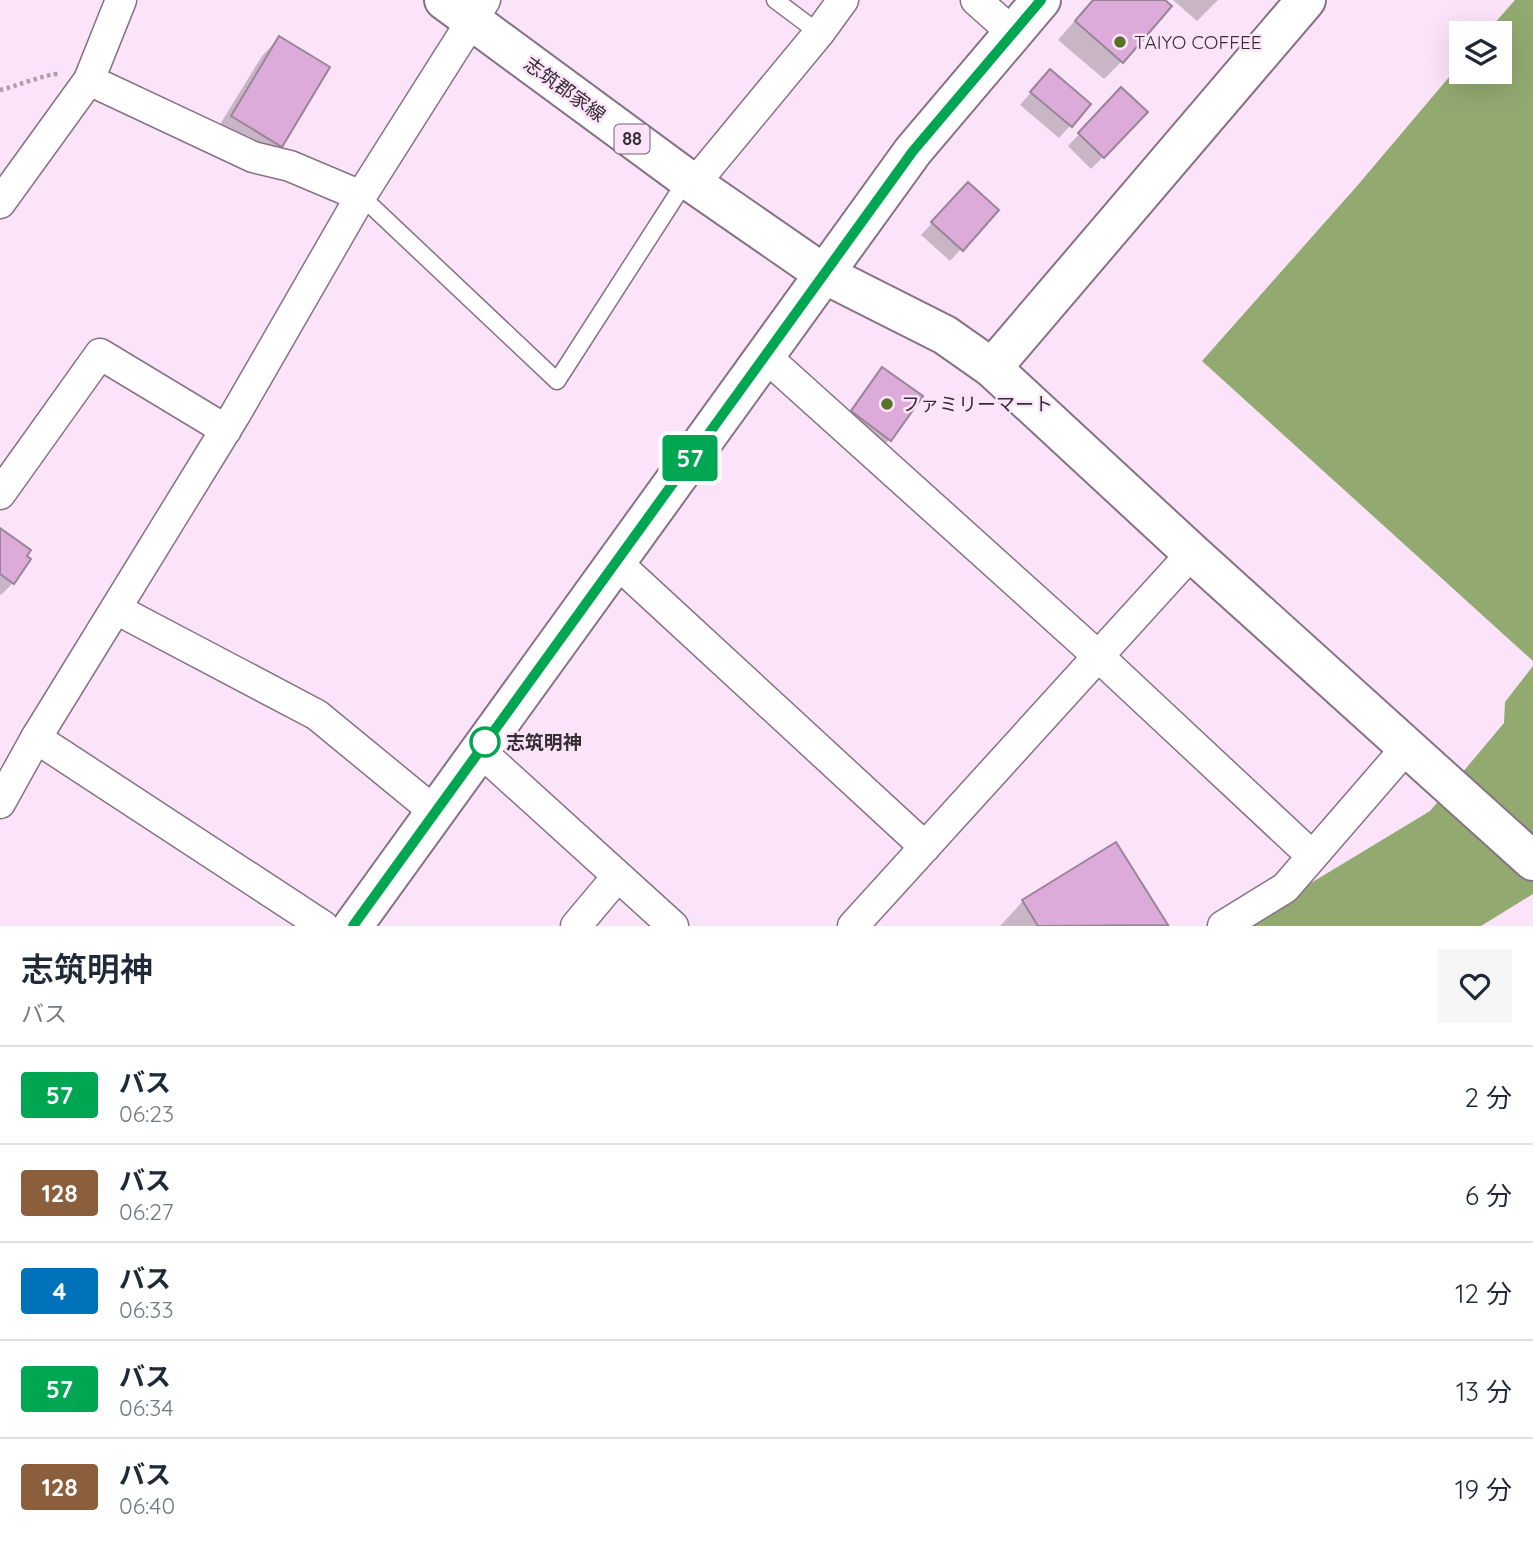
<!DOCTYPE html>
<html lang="ja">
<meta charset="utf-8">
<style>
body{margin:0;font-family:Quicksand,"Noto Sans JP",sans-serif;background:#f6f6f7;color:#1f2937;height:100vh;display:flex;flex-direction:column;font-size:26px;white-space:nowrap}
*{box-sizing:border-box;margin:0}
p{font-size:23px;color:#747a83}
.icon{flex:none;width:38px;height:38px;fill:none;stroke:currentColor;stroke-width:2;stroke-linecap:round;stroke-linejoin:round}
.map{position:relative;height:926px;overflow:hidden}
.drawer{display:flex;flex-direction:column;background:#fff;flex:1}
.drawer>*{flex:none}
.badge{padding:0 14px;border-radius:5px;font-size:24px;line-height:46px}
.fabs{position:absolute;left:1449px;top:21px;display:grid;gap:14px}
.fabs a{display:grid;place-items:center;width:63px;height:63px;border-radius:0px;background:#fff;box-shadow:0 7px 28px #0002;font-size:35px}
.map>.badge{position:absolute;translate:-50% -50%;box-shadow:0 0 0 4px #fff}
.round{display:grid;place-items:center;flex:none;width:74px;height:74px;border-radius:0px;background:#f6f6f7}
.summary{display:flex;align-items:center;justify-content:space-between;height:119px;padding:0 21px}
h1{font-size:33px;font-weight:600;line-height:52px}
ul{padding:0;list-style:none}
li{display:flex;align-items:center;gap:21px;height:98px;padding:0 21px;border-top:2px solid #e0e1e3}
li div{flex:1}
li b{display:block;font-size:26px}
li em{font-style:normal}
li .badge{min-width:77px;font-weight:700;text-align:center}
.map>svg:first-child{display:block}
</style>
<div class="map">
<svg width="1533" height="926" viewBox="0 0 1533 926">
<rect width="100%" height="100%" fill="#fbe4f9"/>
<g fill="#92aa70">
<path d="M 1515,0 L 1533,0 L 1533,661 L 1202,361 L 1357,186 L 1461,63 L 1461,72 L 1500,72 L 1500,33 L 1486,33 Z"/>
<path d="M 1533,666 L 1533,894 L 1481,926 L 1240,926 L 1430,811 L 1504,723 L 1505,702 Z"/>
</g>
<g fill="#0003">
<path d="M 1093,0 L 1162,0 L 1122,61 L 1104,79 L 1058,40 Z"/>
<path d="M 1173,0 L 1218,0 L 1197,21 Z"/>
<path d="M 279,38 L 281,146 L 263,164 L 214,134 L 262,56 Z"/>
<path d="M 1039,83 L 1089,105 L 1059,138 L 1020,105 Z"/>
<path d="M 1110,102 L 1103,157 L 1091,169 L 1068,146 Z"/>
<path d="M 957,196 L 997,210 L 950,261 L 921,235 Z"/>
<path d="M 883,369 L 890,439 L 878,451 L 840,424 L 871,381 Z"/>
<path d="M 0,530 L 13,583 L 1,595 L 0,594 Z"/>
<path d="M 1115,844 L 1165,926 L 1000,926 L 1023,901 Z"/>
</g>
<g fill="#ddabd9" stroke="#9a8598" stroke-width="2">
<path d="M 1093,0 L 1165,0 L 1172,6 L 1123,63 L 1075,21 Z"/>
<path d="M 279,36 L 330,67 L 282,147 L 231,116 Z"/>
<path d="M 1050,69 L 1091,104 L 1072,127 L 1030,92 Z"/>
<path d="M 1121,87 L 1148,112 L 1104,158 L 1078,133 Z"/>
<path d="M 968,182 L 999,210 L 963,251 L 931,222 Z"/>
<path d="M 882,367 L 923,396 L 891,441 L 851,411 Z"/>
<path d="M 0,528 L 31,550 L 27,556 L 31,559 L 14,584 L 0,574 Z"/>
<path d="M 1116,842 L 1168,925 L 1038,926 L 1022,900 Z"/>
</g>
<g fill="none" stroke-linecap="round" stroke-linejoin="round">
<g stroke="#867284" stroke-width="19">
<g id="lane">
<path d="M 775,0 L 819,33"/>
<path d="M 361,196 L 557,381 L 687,179"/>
</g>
</g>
<g stroke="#867284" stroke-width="33">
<g id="street">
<path d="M 976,0 L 1013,33"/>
<path d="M 89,80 L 253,157 L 290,166 L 361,196"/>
<path d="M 694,184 L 819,33 L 843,0"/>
<path d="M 0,203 L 89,80 L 121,0"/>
<path d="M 764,355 L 1098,656 L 1311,855"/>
<path d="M 0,494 L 100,354 L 226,430"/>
<path d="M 616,562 L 925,847"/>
<path d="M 116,609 L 317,715 L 435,812"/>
<path d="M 36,738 L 323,926"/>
<path d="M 479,750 L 673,926"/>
<path d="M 0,803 L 36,738 L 236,413 L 361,196 L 485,0"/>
<path d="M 576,926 L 617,877"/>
<path d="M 853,926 L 1192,553"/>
<path d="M 1223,926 L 1285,888 L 1407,747"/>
</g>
</g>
<g stroke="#867284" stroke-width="42">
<g id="secondary">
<path d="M 824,274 L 945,335 L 992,368 L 1192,553 L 1533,861"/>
<path d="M 992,368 L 1306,0"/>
</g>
</g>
<g stroke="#867284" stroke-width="42">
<path id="primary" d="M 444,0 L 694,184 L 824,274"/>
</g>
<g stroke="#867284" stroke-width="42">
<path id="highway" d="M 353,926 L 913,151 L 1041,0"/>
</g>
<path stroke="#af9eae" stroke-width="4.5" stroke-dasharray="3.5 3.5" stroke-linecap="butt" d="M 0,90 C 14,87 48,73 59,74"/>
<use href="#lane" stroke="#fff" stroke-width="16"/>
<use href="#street" stroke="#fff" stroke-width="30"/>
<use href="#secondary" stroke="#fff" stroke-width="38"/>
<use href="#primary" stroke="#fff" stroke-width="38"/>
<use href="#highway" stroke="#fff" stroke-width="38"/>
</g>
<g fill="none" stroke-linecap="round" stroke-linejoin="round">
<g stroke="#fff" stroke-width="16">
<path id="line" d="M 353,926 L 913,151 L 1041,0"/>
</g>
<use href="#line" stroke="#00a651" stroke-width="10"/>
</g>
<g fill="#577327" stroke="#fbe4f9" stroke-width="2.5">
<circle cx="1120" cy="42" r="7"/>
<circle cx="887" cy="404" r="7"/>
</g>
<circle fill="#fff" stroke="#00a651" stroke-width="3.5" cx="485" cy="742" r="14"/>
<g text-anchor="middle" stroke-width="5" stroke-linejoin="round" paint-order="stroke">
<rect fill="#fbe4f9" stroke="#70636f" stroke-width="2" x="614.5" y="124.5" width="35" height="29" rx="5"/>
<g font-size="18" font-weight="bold" fill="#352c34">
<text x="632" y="145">88</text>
</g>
<g font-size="19" fill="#352c34" stroke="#fbe4f9" text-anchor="start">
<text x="1134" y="49">TAIYO COFFEE</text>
<text x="901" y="411">ファミリーマート</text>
</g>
<g font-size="19" fill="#352c34" stroke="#fbe4f9">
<text transform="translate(565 89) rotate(36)" y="7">志筑郡家線</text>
</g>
<g font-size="19" font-weight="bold" fill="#352c34" stroke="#fbe4f9" text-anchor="start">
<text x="506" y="749">志筑明神</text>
</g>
</g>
</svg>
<div class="fabs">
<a><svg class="icon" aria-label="layers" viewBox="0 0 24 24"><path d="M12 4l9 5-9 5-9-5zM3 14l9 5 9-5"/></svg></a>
</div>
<b class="badge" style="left:690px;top:458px;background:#00a651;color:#fff">57</b>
</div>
<section class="drawer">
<div class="summary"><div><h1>志筑明神</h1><p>バス</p></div><a class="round"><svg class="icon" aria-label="heart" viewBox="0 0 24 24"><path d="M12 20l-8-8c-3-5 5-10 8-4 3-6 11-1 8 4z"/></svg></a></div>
<ul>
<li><span class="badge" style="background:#00a651;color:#fff">57</span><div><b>バス</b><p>06:23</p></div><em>2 分</em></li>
<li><span class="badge" style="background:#8b5e3c;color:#fff">128</span><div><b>バス</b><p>06:27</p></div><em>6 分</em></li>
<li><span class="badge" style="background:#0072bc;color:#fff">4</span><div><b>バス</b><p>06:33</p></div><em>12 分</em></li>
<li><span class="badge" style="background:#00a651;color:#fff">57</span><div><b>バス</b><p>06:34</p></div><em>13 分</em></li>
<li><span class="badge" style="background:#8b5e3c;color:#fff">128</span><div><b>バス</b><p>06:40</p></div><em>19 分</em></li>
</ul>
</section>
